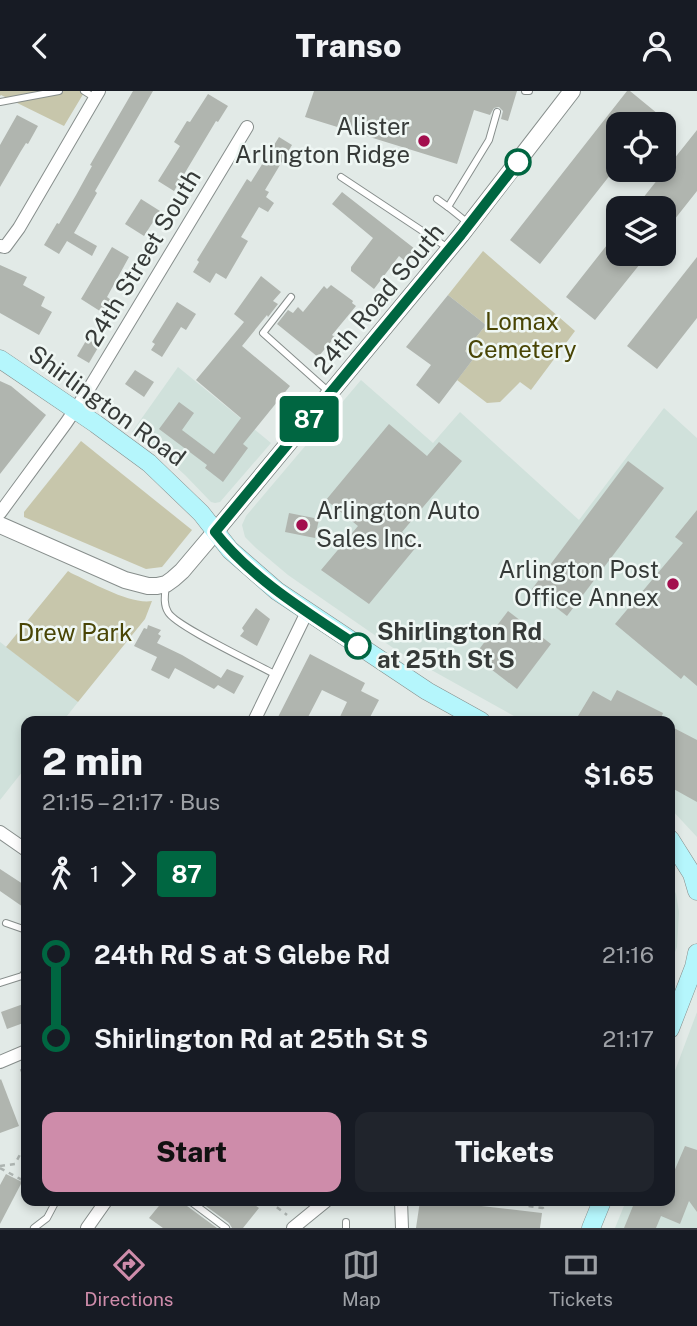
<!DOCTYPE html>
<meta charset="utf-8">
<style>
body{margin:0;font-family:"Public Sans",sans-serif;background:#20242c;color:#f1f3f6;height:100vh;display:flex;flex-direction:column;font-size:26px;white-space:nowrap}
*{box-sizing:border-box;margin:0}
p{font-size:23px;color:#9ea1a6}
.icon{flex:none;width:38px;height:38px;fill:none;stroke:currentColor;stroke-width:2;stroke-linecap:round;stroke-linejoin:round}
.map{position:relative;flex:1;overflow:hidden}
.details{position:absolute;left:21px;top:625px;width:654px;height:490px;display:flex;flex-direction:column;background:#171b24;border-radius:14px;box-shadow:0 4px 10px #0003}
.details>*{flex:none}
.badge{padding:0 14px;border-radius:5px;font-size:24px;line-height:46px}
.buttons{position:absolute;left:606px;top:21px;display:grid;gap:14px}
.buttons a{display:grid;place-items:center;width:70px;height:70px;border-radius:14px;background:#171b24;box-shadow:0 4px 10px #0003;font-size:35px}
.map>.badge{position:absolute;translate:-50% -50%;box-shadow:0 0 0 4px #fff}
.legs{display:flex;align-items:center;gap:10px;height:77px;padding:0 21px;font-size:23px}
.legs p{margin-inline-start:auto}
.headline{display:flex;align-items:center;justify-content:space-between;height:119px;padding:0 21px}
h1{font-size:38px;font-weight:800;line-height:52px}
.action{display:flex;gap:14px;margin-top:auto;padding:14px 21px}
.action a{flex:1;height:80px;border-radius:14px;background:#ce8caa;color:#111;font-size:28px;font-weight:800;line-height:80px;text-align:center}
.action a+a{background:#20242c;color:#f1f3f6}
ul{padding:0 21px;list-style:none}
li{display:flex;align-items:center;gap:24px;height:84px;font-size:26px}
li i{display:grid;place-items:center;width:10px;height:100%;margin:0 9px;background:currentColor}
li i::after{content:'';width:18px;height:18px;margin:-9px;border:5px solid;border-radius:50%;background:#171b24}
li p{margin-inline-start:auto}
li:first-child i{background:linear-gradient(#0000 50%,currentColor 0)}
li:last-child i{background:linear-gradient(currentColor 50%,#0000 0)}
header{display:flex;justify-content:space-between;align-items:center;height:91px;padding:0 21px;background:#171b24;font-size:32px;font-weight:800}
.dock{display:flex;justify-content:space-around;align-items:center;height:98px;border-top:2px solid #363941;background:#171b24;font-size:19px;color:#9ea1a6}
.dock a{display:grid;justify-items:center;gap:4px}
.dock .active{color:#ce8caa}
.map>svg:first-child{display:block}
</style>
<header><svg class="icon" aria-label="back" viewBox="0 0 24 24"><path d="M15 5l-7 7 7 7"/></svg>Transo<svg class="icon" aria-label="person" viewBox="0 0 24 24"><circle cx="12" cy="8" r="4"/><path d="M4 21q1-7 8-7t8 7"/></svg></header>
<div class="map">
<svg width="697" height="1137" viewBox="0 0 697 1137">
<rect width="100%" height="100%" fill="#e2eae7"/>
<g fill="#d0e1db">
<path d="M 178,276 L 271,352 L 220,411 L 215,412 L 211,411 L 185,384 L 165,366 L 132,341 Z"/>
<path d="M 361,289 L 433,352 L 460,321 L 579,429 L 664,317 L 697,347 L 697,746 L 670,717 L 670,630 L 523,630 L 399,561 L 288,484 L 256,457 L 245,446 L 242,434 L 246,425 Z"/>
<path d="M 0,551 L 78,611 L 63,630 L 26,630 L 26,676 L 0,709 Z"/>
<path d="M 670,789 L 676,803 L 679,821 L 677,856 L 670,874 Z"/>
<path d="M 697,921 L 697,1137 L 615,1137 L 626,1110 L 670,1110 L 670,993 Z"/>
</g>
<g fill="#c7c6ab">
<path d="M 0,0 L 85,0 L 64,35 L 1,4 L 0,5 Z"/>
<path d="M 483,160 L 575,240 L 531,299 L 520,291 L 500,311 L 487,312 L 457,289 L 474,267 L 465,260 L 486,234 L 448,204 Z"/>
<path d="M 81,350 L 192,439 L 162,476 L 146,478 L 24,426 L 24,421 Z"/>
<path d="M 68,480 L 71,482 C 91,491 131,514 152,510 L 145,528 L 78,611 L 6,556 Z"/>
</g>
<g fill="#b0b5af">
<path d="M 133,0 L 153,0 L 95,100 L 97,102 L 74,142 L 97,155 L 92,165 L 67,150 L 59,163 L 44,154 L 57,132 L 59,133 L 76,104 L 92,75 L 90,74 Z"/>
<path d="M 314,0 L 517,0 L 508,30 L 501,28 L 503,20 L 499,16 L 494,17 L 490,24 L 474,19 L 457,73 L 305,26 Z"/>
<path d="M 627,0 L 630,0 L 658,23 L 650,33 L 618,33 L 618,74 L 540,173 L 510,149 Z"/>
<path d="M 208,3 L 228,15 L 218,31 L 216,30 L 174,100 L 158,90 L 180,55 L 174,51 L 187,30 L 190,31 Z"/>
<path d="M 17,24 L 38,35 L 28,53 L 26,52 L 21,60 L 0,96 L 0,54 Z"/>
<path d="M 697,39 L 697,100 L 663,143 L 663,117 L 635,117 Z"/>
<path d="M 279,46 L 292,54 L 265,99 L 269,101 L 266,106 L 274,112 L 268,121 L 259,116 L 241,146 L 248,150 L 226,188 L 216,182 L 210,192 L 193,181 L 199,171 L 197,169 L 247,88 L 251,91 Z"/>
<path d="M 342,101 L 415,158 L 405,170 L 399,165 L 374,198 L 351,180 L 351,176 L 373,147 L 332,113 Z"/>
<path d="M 141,108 L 160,120 L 144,145 L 125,133 Z"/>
<path d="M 618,140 L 618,163 L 648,163 L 595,229 L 566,206 Z"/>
<path d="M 112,156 L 129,166 L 107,206 L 111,209 L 103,222 L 81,208 Z"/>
<path d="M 697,166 L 697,227 L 657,278 L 627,255 Z"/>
<path d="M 0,174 L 27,186 L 23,194 L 45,206 L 41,215 L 52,221 L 39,244 L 0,222 Z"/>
<path d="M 261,185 L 281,201 L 273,210 L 278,213 L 268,226 L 267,224 L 242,255 L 290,295 L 243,353 L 248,357 L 223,391 L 205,377 L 207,374 L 159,338 L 179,311 L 194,322 L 182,339 L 214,363 L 241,327 L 196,289 L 244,231 L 234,223 Z"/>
<path d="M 331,194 L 353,210 L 352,212 L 356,215 L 332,244 L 335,246 L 318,266 L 277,233 L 288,219 L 293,222 L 298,216 L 303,221 L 324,195 L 327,198 Z"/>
<path d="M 448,204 L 486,234 L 465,260 L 474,267 L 439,313 L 416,294 L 431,274 L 406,256 Z"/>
<path d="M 177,211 L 196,223 L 186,239 L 181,236 L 162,266 L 151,259 L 155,253 L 152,251 Z"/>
<path d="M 87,248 L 99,255 L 89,272 L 77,265 Z"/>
<path d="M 135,279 L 154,291 L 144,306 L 125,293 Z"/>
<path d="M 0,290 L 11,295 L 46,324 L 0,383 Z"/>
<path d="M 389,333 L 427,365 L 439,351 L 462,370 L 402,441 L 417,455 L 369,513 L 321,479 L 358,435 L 326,409 Z"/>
<path d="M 628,370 L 664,397 L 567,525 L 532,498 Z"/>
<path d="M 697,419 L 697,595 L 684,584 L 681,588 L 615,533 L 683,452 L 675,446 Z"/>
<path d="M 289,422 L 319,428 L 315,447 L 285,441 Z"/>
<path d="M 256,517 L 270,528 L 257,555 L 240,545 L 244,540 L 242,537 Z"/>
<path d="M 508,520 L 551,553 L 517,598 L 474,565 Z"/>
<path d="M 148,534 L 161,539 L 158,543 L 161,545 L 157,552 L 182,564 L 221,587 L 227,578 L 244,585 L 234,603 L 218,594 L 214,598 L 175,577 L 169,588 L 151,579 L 157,566 L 134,555 L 144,537 L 147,538 Z"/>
<path d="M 310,563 L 365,592 L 361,600 L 379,609 L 368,630 L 338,630 L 347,611 L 322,599 L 306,630 L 276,630 Z"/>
<path d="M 617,599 L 663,622 L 660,630 L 575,630 L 593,600 L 611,610 Z"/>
<path d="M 670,635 L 697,649 L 697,711 L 670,696 Z"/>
<path d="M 0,778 L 26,795 L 26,818 L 0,800 Z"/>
<path d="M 26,912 L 26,931 L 7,938 L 1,921 Z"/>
<path d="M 1,988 L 19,1035 L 0,1042 L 0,989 Z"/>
<path d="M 685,1055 L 697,1059 L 697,1121 L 689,1110 L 680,1133 L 661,1125 L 656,1137 L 624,1137 L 635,1110 L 670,1110 L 670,1090 Z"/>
<path d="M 6,1083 L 22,1091 L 0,1133 L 0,1094 Z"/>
<path d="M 163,1110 L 184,1110 L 187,1115 L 217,1137 L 163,1137 L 149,1127 Z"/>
<path d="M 199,1110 L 249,1110 L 259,1117 L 243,1137 L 232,1137 L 229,1132 Z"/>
<path d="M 420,1110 L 437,1110 L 542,1122 L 540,1137 L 416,1137 Z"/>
</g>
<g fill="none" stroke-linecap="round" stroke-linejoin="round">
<g stroke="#878e8c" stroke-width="8">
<g id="service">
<path d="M 84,0 L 95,7"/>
<path d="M 525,0 L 529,0"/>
<path d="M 0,11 L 59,0"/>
<path d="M 341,86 L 448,157"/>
<path d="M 437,108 L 448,116"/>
<path d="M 468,132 L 448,116 L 489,49 L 497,21"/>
<path d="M 291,206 L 263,242 L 329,301"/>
<path d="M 166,494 C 165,503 163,513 168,521 C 175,535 257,573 276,584"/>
<path d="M 6,832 L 26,839"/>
<path d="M 0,892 L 22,885 L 26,880"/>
<path d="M 190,1110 L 226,1137"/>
<path d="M 34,1137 L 47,1127 L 56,1110"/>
<path d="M 346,1137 L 346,1131"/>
</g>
</g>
<g stroke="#878e8c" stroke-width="14">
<g id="minor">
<path d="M 0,155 L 5,156 L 19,137 L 99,0"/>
<path d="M 0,422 L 66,332 L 87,301 L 247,36"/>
<path d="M 254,630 L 307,521"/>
<path d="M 0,741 L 26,759"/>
<path d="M 0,971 L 26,960"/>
<path d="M 401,1110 L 402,1137"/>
<path d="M 87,1137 L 106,1110"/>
<path d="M 293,1137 L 326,1110"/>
</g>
</g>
<g stroke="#878e8c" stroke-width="18">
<path id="tertiary" d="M 0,434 L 125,489 L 148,495 L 157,495 L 166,493 L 173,488 L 182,480 L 215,441 L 461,144 L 572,0"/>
</g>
<g stroke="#878e8c" stroke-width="19">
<g id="secondary">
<path d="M 0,268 L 96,333 L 149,372 L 201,422 L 230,459 L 277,500 L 427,600 L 481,630"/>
<path d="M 670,748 L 692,783 L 697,800"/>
<path d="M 670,938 L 694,876 L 697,862"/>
<path d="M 591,1137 L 602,1110"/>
</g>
</g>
<g stroke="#adb4b1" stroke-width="2.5" stroke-dasharray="5 5" stroke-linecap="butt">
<path d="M 21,978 L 26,991"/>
<path d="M 0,1075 L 15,1073 L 26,1052"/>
<path d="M 0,1077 L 26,1091"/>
<path d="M 269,1110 L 287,1124"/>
<path d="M 520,1110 L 528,1115 L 543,1117 L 542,1122"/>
</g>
<use href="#service" stroke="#fff" stroke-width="6"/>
<use href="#minor" stroke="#fff" stroke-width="12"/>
<use href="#tertiary" stroke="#fff" stroke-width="16"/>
<use href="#secondary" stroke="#b5f6fc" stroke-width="18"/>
</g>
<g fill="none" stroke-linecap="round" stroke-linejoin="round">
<g stroke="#fff" stroke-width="16">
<path id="line-1" d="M 358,555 C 307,521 253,489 215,441 L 461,144 L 518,71"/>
</g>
<use href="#line-1" stroke="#006641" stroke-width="10"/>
</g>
<g fill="#a30f4e" stroke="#eff7f4" stroke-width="2.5">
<circle cx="424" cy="50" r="7"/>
<circle cx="302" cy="434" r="7"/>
<circle cx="673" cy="493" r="7"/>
</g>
<g fill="#fff" stroke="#006641" stroke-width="3.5">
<circle cx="518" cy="71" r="12"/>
<circle cx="358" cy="555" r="12"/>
</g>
<g text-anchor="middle" stroke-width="5" stroke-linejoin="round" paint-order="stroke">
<g font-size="24" fill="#363a38" stroke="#eff7f4" text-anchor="end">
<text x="410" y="44">Alister<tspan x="410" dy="28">Arlington Ridge</tspan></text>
<text x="316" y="428" text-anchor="start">Arlington Auto<tspan x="316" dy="28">Sales Inc.</tspan></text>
<text x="659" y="487">Arlington Post<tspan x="659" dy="28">Office Annex</tspan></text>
</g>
<g font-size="24" fill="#363a38" stroke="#eff7f4">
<text transform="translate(143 167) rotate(-59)" y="8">24th Street South</text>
<text transform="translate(379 208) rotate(-50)" y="8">24th Road South</text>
<text transform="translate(107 315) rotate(36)" y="8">Shirlington Road</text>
</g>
<g font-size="24" fill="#494505" stroke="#eff7f4">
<text x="522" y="239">Lomax<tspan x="522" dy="28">Cemetery</tspan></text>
<text x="75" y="550">Drew Park</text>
</g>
<g font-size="24" font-weight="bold" fill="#363a38" stroke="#eff7f4" text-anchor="start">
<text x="377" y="549">Shirlington Rd<tspan x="377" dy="28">at 25th St S</tspan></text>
</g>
</g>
</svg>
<div class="buttons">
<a><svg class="icon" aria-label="locate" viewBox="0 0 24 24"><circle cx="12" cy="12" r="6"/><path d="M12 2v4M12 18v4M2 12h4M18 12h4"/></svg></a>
<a><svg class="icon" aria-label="layers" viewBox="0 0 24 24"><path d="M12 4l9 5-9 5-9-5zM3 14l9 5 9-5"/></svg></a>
</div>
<b class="badge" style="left:309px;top:328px;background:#006641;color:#fff">87</b>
<section class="details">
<div class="headline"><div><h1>2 min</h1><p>21:15 – 21:17 · Bus</p></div><b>$1.65</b></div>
<div class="legs"><svg class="icon" aria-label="walk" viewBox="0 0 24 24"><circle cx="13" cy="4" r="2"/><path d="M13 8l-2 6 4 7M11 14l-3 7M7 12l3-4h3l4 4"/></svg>1<svg class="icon" aria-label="forward" viewBox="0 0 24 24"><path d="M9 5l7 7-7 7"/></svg><b class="badge" style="background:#006641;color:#fff">87</b></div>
<ul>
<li><i style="color:#006641"></i><b>24th Rd S at S Glebe Rd</b><p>21:16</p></li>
<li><i style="color:#006641"></i><b>Shirlington Rd at 25th St S</b><p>21:17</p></li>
</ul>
<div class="action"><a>Start</a><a>Tickets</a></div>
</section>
</div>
<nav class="dock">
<a class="active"><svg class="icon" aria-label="directions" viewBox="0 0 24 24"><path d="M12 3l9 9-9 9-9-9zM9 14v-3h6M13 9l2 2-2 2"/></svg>Directions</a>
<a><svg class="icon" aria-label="map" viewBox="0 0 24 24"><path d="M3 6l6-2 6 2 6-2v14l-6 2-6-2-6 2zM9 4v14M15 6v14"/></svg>Map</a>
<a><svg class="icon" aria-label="tickets" viewBox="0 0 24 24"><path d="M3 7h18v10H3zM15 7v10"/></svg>Tickets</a>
</nav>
